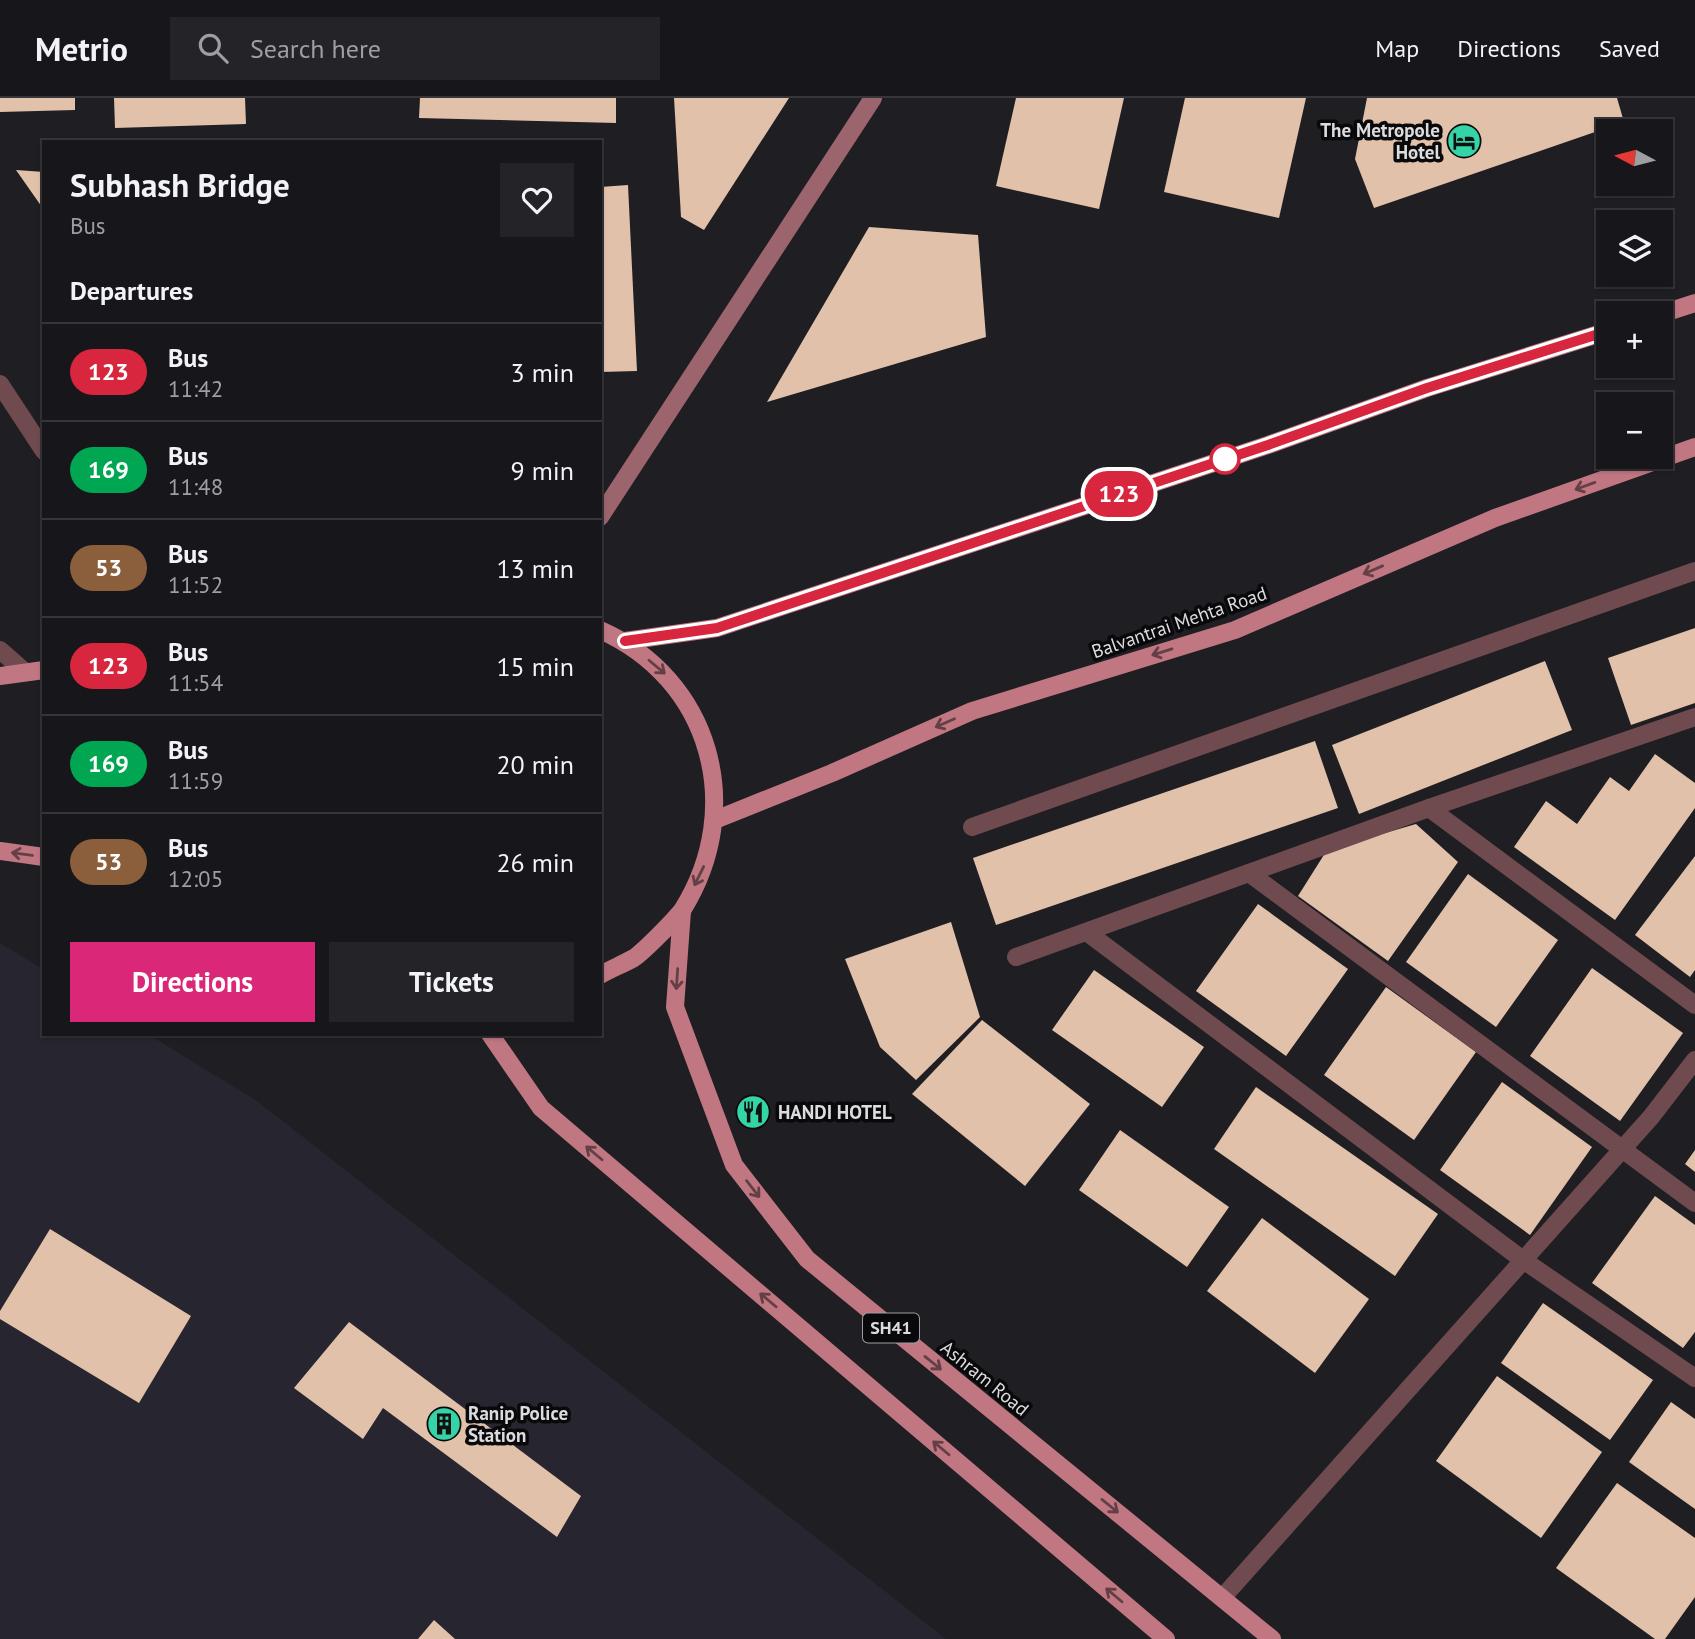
<!DOCTYPE html>
<meta charset="utf-8">
<style>
body{margin:0;font-family:"PT Sans",sans-serif;background:#242327;color:#f1f3f6;height:100vh;display:flex;flex-direction:column;font-size:26px;white-space:nowrap}
*{box-sizing:border-box;margin:0}
p{font-size:23px;color:#9e9fa2}
.icon{flex:none;width:38px;height:38px;fill:none;stroke:currentColor;stroke-width:2;stroke-linecap:round;stroke-linejoin:round}
.map{position:relative;flex:1;overflow:hidden}
.panel{position:absolute;left:42px;top:42px;width:560px;height:896px;display:flex;flex-direction:column;background:#17161a;border-radius:0px;box-shadow:0 2px 5px #0004,0 0 0 2px #363539}
.panel>*{flex:none}
.badge{padding:0 14px;border-radius:23px;font-size:24px;line-height:46px}
.needle{width:46px;rotate:277deg}
.fabs{position:absolute;left:1596px;top:21px;display:grid;gap:14px}
.fabs a{display:grid;place-items:center;width:77px;height:77px;border-radius:0px;background:#17161a;box-shadow:0 2px 5px #0004,0 0 0 2px #363539;font-size:35px}
.map>.badge{position:absolute;translate:-50% -50%;box-shadow:0 0 0 4px #fff}
h2{padding:0 28px;font-size:26px;line-height:63px}
.round{display:grid;place-items:center;flex:none;width:74px;height:74px;border-radius:0px;background:#242327}
.summary{display:flex;align-items:center;justify-content:space-between;height:119px;padding:0 28px}
h1{font-size:33px;font-weight:800;line-height:52px}
.button{display:flex;gap:14px;margin-top:auto;padding:14px 28px}
.button a{flex:1;height:80px;border-radius:0px;background:#db2777;color:#fff;font-size:28px;font-weight:800;line-height:80px;text-align:center}
.button a+a{background:#242327;color:#f1f3f6}
ul{padding:0;list-style:none}
li{display:flex;align-items:center;gap:21px;height:98px;padding:0 28px;border-top:2px solid #363539}
li div{flex:1}
li b{display:block;font-size:26px}
li em{font-style:normal}
li .badge{min-width:77px;font-weight:700;text-align:center}
header{display:flex;align-items:center;gap:42px;box-sizing:border-box;height:98px;padding:0 35px;background:#17161a;border-bottom:2px solid #363539}
header strong{font-size:33px}
nav{display:flex;gap:38px;margin-inline-start:auto;font-size:24px}
.search{width:490px;height:63px;background:#242327;display:flex;align-items:center;gap:18px;box-sizing:border-box;padding:0 24px;border-radius:0px;color:#9e9fa2;font-size:26px}
.map>svg:first-child{display:block}
</style>
<header>
<strong>Metrio</strong>
<div class="search"><svg class="icon" aria-label="search" viewBox="0 0 24 24"><circle cx="10" cy="10" r="6"/><path d="M15 15l6 6"/></svg>Search here</div>
<nav><a>Map</a><a>Directions</a><a>Saved</a></nav>
</header>
<div class="map">
<svg width="1695" height="1541" viewBox="0 0 1695 1541">
<rect width="100%" height="100%" fill="#1f1e22"/>
<path fill="#27252f" d="M 0,845 L 44,872 L 44,936 L 148,936 L 257,1003 L 946,1541 L 0,1541 Z"/>
<g fill="#e2c1aa">
<path d="M 0,0 L 75,0 L 75,12 L 0,14 Z"/>
<path d="M 114,0 L 245,0 L 246,26 L 115,30 Z"/>
<path d="M 420,0 L 616,0 L 616,25 L 419,20 Z"/>
<path d="M 674,0 L 789,0 L 704,132 L 681,119 Z"/>
<path d="M 1016,0 L 1124,0 L 1099,111 L 996,88 Z"/>
<path d="M 1185,0 L 1306,0 L 1279,120 L 1164,94 Z"/>
<path d="M 1367,0 L 1617,0 L 1624,24 L 1374,110 L 1355,61 Z"/>
<path d="M 16,72 L 44,74 L 44,112 Z"/>
<path d="M 628,87 L 637,273 L 600,274 L 600,89 Z"/>
<path d="M 869,129 L 978,137 L 986,239 L 767,304 Z"/>
<path d="M 1695,530 L 1695,605 L 1631,627 L 1608,560 Z"/>
<path d="M 1545,563 L 1572,632 L 1359,716 L 1332,647 Z"/>
<path d="M 1315,643 L 1338,710 L 996,827 L 973,760 Z"/>
<path d="M 1655,656 L 1695,685 L 1695,710 L 1615,822 L 1514,749 L 1546,703 L 1577,726 L 1610,679 L 1629,693 Z"/>
<path d="M 1416,726 L 1458,764 L 1388,863 L 1298,798 L 1327,752 Z"/>
<path d="M 1695,758 L 1695,872 L 1690,879 L 1635,837 Z"/>
<path d="M 1468,776 L 1558,842 L 1496,929 L 1406,864 Z"/>
<path d="M 1258,806 L 1348,871 L 1286,958 L 1196,893 Z"/>
<path d="M 951,824 L 980,919 L 916,982 L 880,949 L 845,861 Z"/>
<path d="M 1592,870 L 1683,935 L 1620,1023 L 1530,958 Z"/>
<path d="M 1094,872 L 1204,949 L 1162,1009 L 1052,932 Z"/>
<path d="M 1386,889 L 1476,954 L 1414,1042 L 1324,977 Z"/>
<path d="M 982,922 L 1090,1006 L 1025,1088 L 912,996 Z"/>
<path d="M 1502,984 L 1592,1049 L 1530,1137 L 1440,1072 Z"/>
<path d="M 1256,989 L 1438,1116 L 1395,1178 L 1214,1051 Z"/>
<path d="M 1120,1032 L 1229,1109 L 1187,1169 L 1079,1092 Z"/>
<path d="M 1695,1052 L 1695,1074 L 1685,1066 Z"/>
<path d="M 1655,1098 L 1695,1127 L 1695,1234 L 1683,1250 L 1592,1185 Z"/>
<path d="M 1262,1120 L 1369,1201 L 1315,1275 L 1207,1193 Z"/>
<path d="M 50,1131 L 191,1218 L 139,1305 L 0,1221 L 0,1213 Z"/>
<path d="M 1543,1205 L 1653,1282 L 1610,1342 L 1501,1265 Z"/>
<path d="M 349,1224 L 581,1398 L 557,1439 L 383,1310 L 363,1341 L 294,1290 Z"/>
<path d="M 1497,1278 L 1602,1354 L 1541,1440 L 1436,1363 Z"/>
<path d="M 1671,1304 L 1695,1321 L 1695,1411 L 1629,1364 Z"/>
<path d="M 1617,1385 L 1695,1440 L 1695,1499 L 1665,1541 L 1655,1541 L 1556,1470 Z"/>
<path d="M 434,1522 L 455,1541 L 418,1541 Z"/>
</g>
<g fill="none" stroke-linecap="round" stroke-linejoin="round">
<g stroke="#6f4b50" stroke-width="18">
<path d="M 0,286 L 44,353"/>
<path d="M 1429,710 L 1695,907"/>
<path d="M 972,729 L 1695,473"/>
<path d="M 1249,775 L 1695,1105"/>
<path d="M 1088,835 L 1523,1162 L 1695,1280"/>
<path d="M 1016,859 L 1429,710 L 1695,619"/>
<path d="M 1222,1500 L 1651,1019 L 1695,962"/>
</g>
<path stroke="#6f4b50" stroke-width="18" d="M 0,552 L 25,574"/>
<path stroke="#9c646c" stroke-width="18" d="M 600,419 L 873,0"/>
<g stroke="#c07782" stroke-width="18">
<path d="M 1661,216 L 1695,205"/>
<path d="M 600,532 C 711,581 746,709 683,811 C 676,821 644,853 634,860 C 623,866 611,871 600,877"/>
<path d="M 625,543 L 717,530 L 1268,347 L 1427,290 L 1608,233"/>
<path d="M 0,578 L 44,572"/>
<path d="M 715,722 L 832,675 L 972,613 L 1235,532 L 1495,420 L 1695,349"/>
<path d="M 0,753 L 44,759"/>
<path d="M 682,813 L 675,909 L 734,1067 L 807,1161 L 1272,1541"/>
<path d="M 490,936 L 541,1010 L 1166,1541"/>
</g>
</g>
<defs><path id="oneway-shaft" d="M-6 0H5M1.5-3L5.5 0L1.5 3" fill="none" stroke-width="1.6" stroke-linecap="round" stroke-linejoin="round" transform="scale(1.75)"/></defs>
<g stroke="#644046">
<use href="#oneway-shaft" transform="translate(1585 388) rotate(160)"/>
<use href="#oneway-shaft" transform="translate(1373 472) rotate(157)"/>
<use href="#oneway-shaft" transform="translate(1162 554) rotate(163)"/>
<use href="#oneway-shaft" transform="translate(657 569) rotate(40)"/>
<use href="#oneway-shaft" transform="translate(945 625) rotate(156)"/>
<use href="#oneway-shaft" transform="translate(22 756) rotate(-172)"/>
<use href="#oneway-shaft" transform="translate(699 778) rotate(116)"/>
<use href="#oneway-shaft" transform="translate(677 881) rotate(94)"/>
<use href="#oneway-shaft" transform="translate(594 1055) rotate(-140)"/>
<use href="#oneway-shaft" transform="translate(753 1091) rotate(52)"/>
<use href="#oneway-shaft" transform="translate(768 1202) rotate(-140)"/>
<use href="#oneway-shaft" transform="translate(933 1265) rotate(39)"/>
<use href="#oneway-shaft" transform="translate(941 1350) rotate(-140)"/>
<use href="#oneway-shaft" transform="translate(1110 1408) rotate(39)"/>
<use href="#oneway-shaft" transform="translate(1114 1497) rotate(-140)"/>
</g>
<g fill="none" stroke-linecap="round" stroke-linejoin="round">
<g stroke="#fff" stroke-width="16">
<path id="line" d="M 625,543 L 717,530 L 1268,347 L 1427,290 L 1608,233"/>
</g>
<use href="#line" stroke="#d7263d" stroke-width="10"/>
</g>
<defs>
<g id="hotel-disc" transform="scale(1.75)"><circle r="9.5" fill="#35d4a7" stroke="#09080a"/><path d="M-6-4.5h1.5V1H6V5H4.5V3h-9V5H-6ZM-4 0a1.8 1.8 0 1 1 3.6 0ZM.5 0V-2.5h3Q6-2.5 6 0Z" fill="#111"/></g>
<g id="restaurant-disc" transform="scale(1.75)"><circle r="9.5" fill="#35d4a7" stroke="#09080a"/><path d="M-5-6h1v4h1v-4h1v4h1v-4h1v5L-1.5 .5V6h-2V.5L-5-1ZM5-6V6H3V1.5H1.5Q1.5-4 5-6Z" fill="#111"/></g>
<g id="building-disc" transform="scale(1.75)"><circle r="9.5" fill="#35d4a7" stroke="#09080a"/><path d="M-4-6H4V6H1V3H-1V6H-4ZM-2.5-4.3h1.7v1.8h-1.7ZM.8-4.3h1.7v1.8H.8ZM-2.5-1h1.7V.8h-1.7ZM.8-1h1.7V.8H.8Z" fill="#111"/></g>
</defs>
<g fill-rule="evenodd">
<use href="#hotel-disc" x="1464" y="43"/>
<use href="#restaurant-disc" x="753" y="1014"/>
<use href="#building-disc" x="444" y="1326"/>
</g>
<circle fill="#fff" stroke="#d7263d" stroke-width="3.5" cx="1225" cy="361" r="14"/>
<g text-anchor="middle" stroke-width="7" stroke-linejoin="round" paint-order="stroke">
<rect fill="#09080a" stroke="#9d9c9e" stroke-width="2" x="863" y="1215.5" width="56" height="29" rx="5"/>
<g font-size="18" font-weight="bold" fill="#dcdcde">
<text x="891" y="1236">SH41</text>
</g>
<g font-size="19" font-weight="bold" fill="#dcdcde" stroke="#09080a" text-anchor="start">
<text x="1440" y="39" text-anchor="end">The Metropole<tspan x="1440" dy="22">Hotel</tspan></text>
<text x="778" y="1021">HANDI HOTEL</text>
<text x="468" y="1322">Ranip Police<tspan x="468" dy="22">Station</tspan></text>
</g>
<g font-size="19" fill="#dcdcde" stroke="#09080a">
<text transform="translate(1179 524) rotate(-19)" y="7">Balvantrai Mehta Road</text>
<text transform="translate(985 1280) rotate(39)" y="7">Ashram Road</text>
</g>
</g>
</svg>
<div class="fabs">
<a><svg class="needle" viewBox="-14 -14 28 28"><path d="M0-13l5 13h-10z" fill="#e53935"/><path d="M0 13l5-13h-10z" fill="#9e9fa2"/></svg></a>
<a><svg class="icon" aria-label="layers" viewBox="0 0 24 24"><path d="M12 4l9 5-9 5-9-5zM3 14l9 5 9-5"/></svg></a>
<a>+</a>
<a>−</a>
</div>
<b class="badge" style="left:1119px;top:396px;background:#d7263d;color:#fff">123</b>
<section class="panel">
<div class="summary"><div><h1>Subhash Bridge</h1><p>Bus</p></div><a class="round"><svg class="icon" aria-label="heart" viewBox="0 0 24 24"><path d="M12 20l-8-8c-3-5 5-10 8-4 3-6 11-1 8 4z"/></svg></a></div>
<h2>Departures</h2>
<ul>
<li><span class="badge" style="background:#d7263d;color:#fff">123</span><div><b>Bus</b><p>11:42</p></div><em>3 min</em></li>
<li><span class="badge" style="background:#00a651;color:#fff">169</span><div><b>Bus</b><p>11:48</p></div><em>9 min</em></li>
<li><span class="badge" style="background:#8b5e3c;color:#fff">53</span><div><b>Bus</b><p>11:52</p></div><em>13 min</em></li>
<li><span class="badge" style="background:#d7263d;color:#fff">123</span><div><b>Bus</b><p>11:54</p></div><em>15 min</em></li>
<li><span class="badge" style="background:#00a651;color:#fff">169</span><div><b>Bus</b><p>11:59</p></div><em>20 min</em></li>
<li><span class="badge" style="background:#8b5e3c;color:#fff">53</span><div><b>Bus</b><p>12:05</p></div><em>26 min</em></li>
</ul>
<div class="button"><a>Directions</a><a>Tickets</a></div>
</section>
</div>
